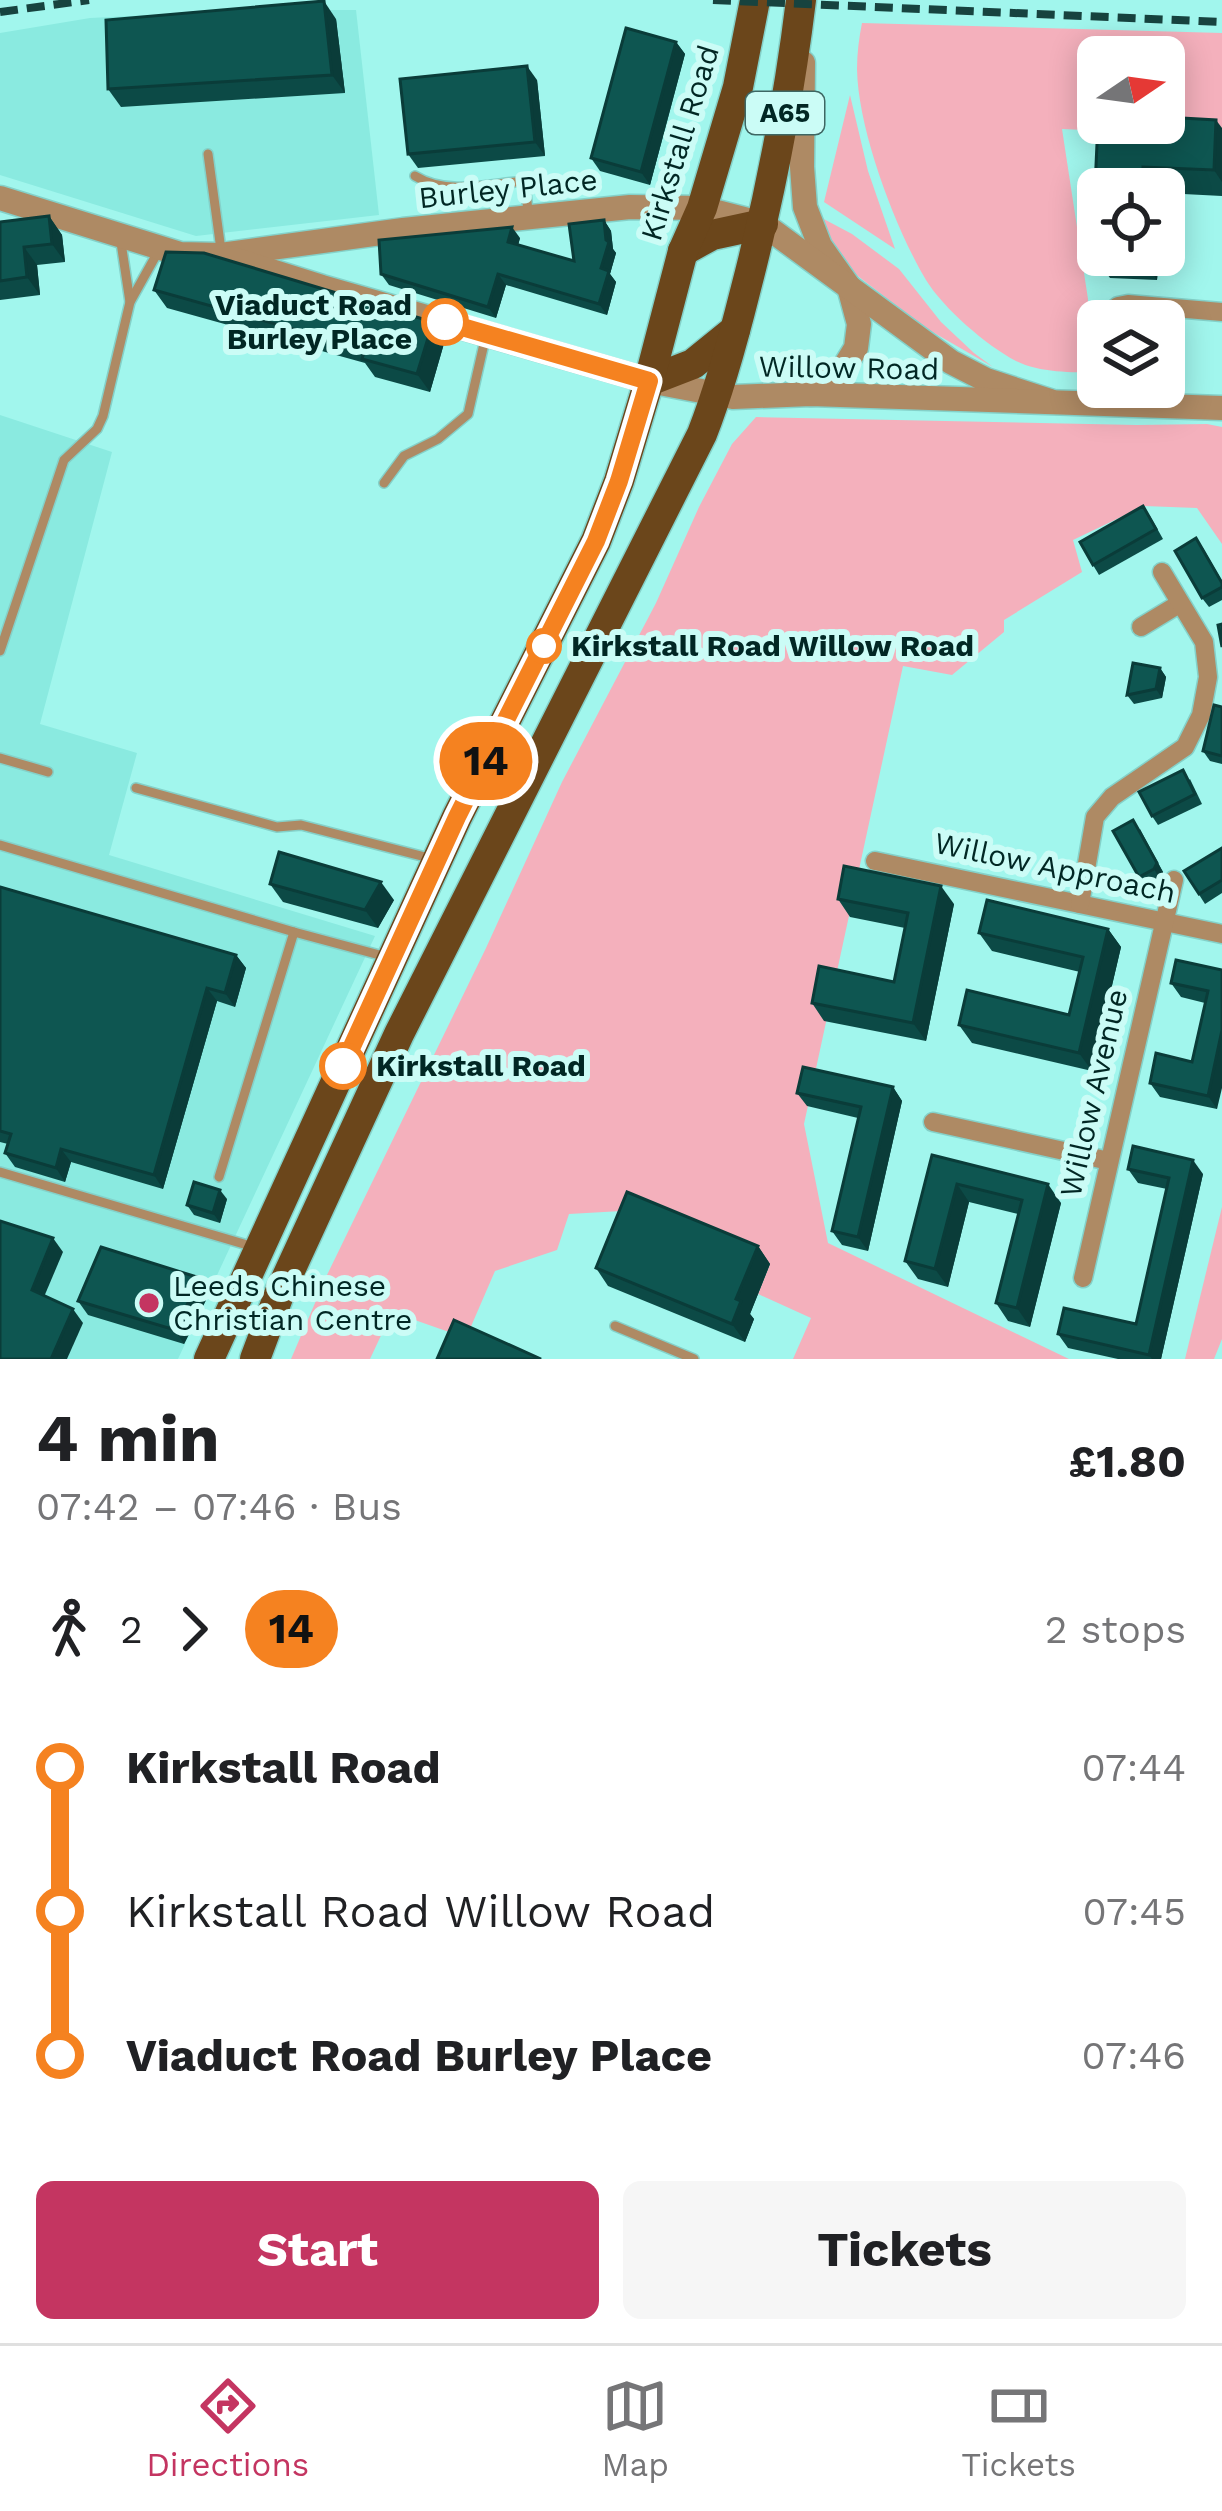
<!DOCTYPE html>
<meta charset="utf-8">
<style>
body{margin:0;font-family:"Work Sans",sans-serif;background:#f6f6f6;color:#202124;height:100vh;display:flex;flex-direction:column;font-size:45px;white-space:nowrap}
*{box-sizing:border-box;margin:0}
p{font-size:39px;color:#757577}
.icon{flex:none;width:66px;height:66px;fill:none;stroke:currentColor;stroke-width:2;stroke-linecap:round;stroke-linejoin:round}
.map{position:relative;height:1359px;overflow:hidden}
.sheet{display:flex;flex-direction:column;background:#fff;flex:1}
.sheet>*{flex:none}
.badge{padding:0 24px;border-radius:39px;font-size:42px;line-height:78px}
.needle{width:78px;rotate:77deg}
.tools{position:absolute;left:1077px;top:36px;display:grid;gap:24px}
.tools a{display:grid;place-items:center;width:108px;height:108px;border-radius:18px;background:#fff;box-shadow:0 6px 30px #0003;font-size:60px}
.map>.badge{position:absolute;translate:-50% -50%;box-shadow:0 0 0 6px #fff}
.legs{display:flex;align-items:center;gap:18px;height:132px;padding:0 36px;font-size:39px}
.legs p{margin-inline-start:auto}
.overview{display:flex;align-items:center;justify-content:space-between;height:204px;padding:0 36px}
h1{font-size:66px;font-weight:700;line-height:90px}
.primary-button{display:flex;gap:24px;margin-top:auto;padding:24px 36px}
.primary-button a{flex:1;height:138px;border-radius:18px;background:#c43561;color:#fff;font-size:48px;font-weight:700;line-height:138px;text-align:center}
.primary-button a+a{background:#f6f6f6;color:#202124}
ul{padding:0 36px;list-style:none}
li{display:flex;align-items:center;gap:42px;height:144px;font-size:45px}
li i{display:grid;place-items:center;width:18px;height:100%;margin:0 15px;background:currentColor}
li i::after{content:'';width:30px;height:30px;margin:-15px;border:9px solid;border-radius:50%;background:#fff}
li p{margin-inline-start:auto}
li:first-child i{background:linear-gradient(#0000 50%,currentColor 0)}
li:last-child i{background:linear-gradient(currentColor 50%,#0000 0)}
.menu{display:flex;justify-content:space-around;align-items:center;height:168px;border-top:3px solid #e0e0e0;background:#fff;font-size:33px;color:#757577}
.menu a{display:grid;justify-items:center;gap:6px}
.menu .current{color:#c43561}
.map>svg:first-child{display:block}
</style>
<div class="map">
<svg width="1222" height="1359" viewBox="0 0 1222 1359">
<rect width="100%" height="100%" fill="#a1f6ed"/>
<g fill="#8aeae0">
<path d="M 255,10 L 356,10 L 379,215 L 196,236 L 0,175 L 0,33 L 90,18 Z"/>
<path d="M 0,415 L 112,452 L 40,724 L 137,753 L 109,855 L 375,936 L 178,1359 L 0,1359 Z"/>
</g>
<g fill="#f4b0bc" fill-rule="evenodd">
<path d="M 862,23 L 1222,33 L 1222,142 L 1219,136 L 1062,129 L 1088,299 L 1088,334 L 1098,336 L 1098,373 C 1072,372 1040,373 1016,361 C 987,346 943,308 926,280 C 895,228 858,130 857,69 C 857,53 859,38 862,23 ZM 1098,57 L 1164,57 L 1164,123 L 1098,123 Z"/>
<path d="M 850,95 L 868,171 L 895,249 L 824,202 Z"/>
<path d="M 820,217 L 852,234 L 899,269 L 941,322 L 974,353 L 993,367 L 924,327 L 850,270 L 835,250 Z"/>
<path d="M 756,417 L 1137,425 L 1207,424 L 1222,427 L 1222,544 L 1197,508 L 1144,506 L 1073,540 L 1082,572 L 1004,620 L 1004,632 L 952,675 L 903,666 L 804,1124 L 828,1243 L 1069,1359 L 793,1359 L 811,1318 L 758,1294 L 770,1264 L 639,1210 L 569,1214 L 557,1250 L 495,1271 L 466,1338 L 392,1312 L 370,1359 L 291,1359 L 327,1275 L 486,948 L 562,782 L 656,603 L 699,507 L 732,444 Z"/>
<path d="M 1222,1207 L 1222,1339 L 1214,1359 L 1185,1359 Z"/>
</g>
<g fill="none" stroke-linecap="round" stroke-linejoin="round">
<g stroke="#84d1c9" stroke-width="12">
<g id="service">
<path d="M 208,154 L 221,250"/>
<path d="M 415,176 C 447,196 489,184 525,181 L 528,212"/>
<path d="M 120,236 L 130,302"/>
<path d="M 384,483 L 404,456 L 438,439 L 468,414 L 486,335"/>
<path d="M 0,651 L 64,460 L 97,429 L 103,416 L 130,302 L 159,250"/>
<path d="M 0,758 L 48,772"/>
<path d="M 136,788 L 277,827 L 301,825 L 433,859"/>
<path d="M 0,845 L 294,932 L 387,957"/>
<path d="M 0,1172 L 254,1247"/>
<path d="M 219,1177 L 294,932"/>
<path d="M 615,1326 L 694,1359"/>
</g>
</g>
<g stroke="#84d1c9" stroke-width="21">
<g id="minor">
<path d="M 1112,321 L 1112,311 L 1118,306 L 1128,304 L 1222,312"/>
<path d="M 1141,627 L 1179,604"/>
<path d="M 875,861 L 1222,934"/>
<path d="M 1080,904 L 1095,817 L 1112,797 L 1185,747 L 1201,715 L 1208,677 L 1204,642 L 1162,572"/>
<path d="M 933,1122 L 1109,1161"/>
<path d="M 1083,1278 L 1174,880"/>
</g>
</g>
<g stroke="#84d1c9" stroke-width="27">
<g id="tertiary">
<path d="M 803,63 L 802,167 L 805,207 L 820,246 L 849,287 L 859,324 L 856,348 L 845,366 L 811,394"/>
<path d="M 0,198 L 180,254 L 221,255 L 403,230 L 630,207 L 702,208 L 763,224 L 951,362 L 986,380 L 1050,401"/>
<path d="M 230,258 L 322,287 L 649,381 L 733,397 L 811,394 L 1222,408"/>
</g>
</g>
<g stroke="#84d1c9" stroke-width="33">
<g id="primary">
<path d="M 683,251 L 712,235 L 763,224"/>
<path d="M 649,381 L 693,364 L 735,330"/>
<path d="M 209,1359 L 457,817 L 596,541 L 619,481 L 649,381 L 683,251 L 702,208 L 738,87 L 755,0"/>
<path d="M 255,1359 L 280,1292 L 399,1034 L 702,434 C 720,388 733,340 745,292 C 770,196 789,99 801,0"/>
</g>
</g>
<use href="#service" stroke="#ae8a64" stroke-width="9"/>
<use href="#minor" stroke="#ae8a64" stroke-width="18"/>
<use href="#tertiary" stroke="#ae8a64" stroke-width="24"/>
<use href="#primary" stroke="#6b461b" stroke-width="30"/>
<g stroke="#17433f" stroke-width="8" stroke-dasharray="18 9" stroke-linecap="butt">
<path d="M 713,0 L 1222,22"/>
<path d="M 0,12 L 89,0"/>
</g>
</g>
<g fill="#0c4a46">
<path d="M 336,19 L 345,93 L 121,107 L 108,89 Z"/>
<path d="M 676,42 L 685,54 L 650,185 L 600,171 L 591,158 Z"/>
<path d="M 537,80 L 545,156 L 418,168 L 408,154 Z"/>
<path d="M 1098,122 L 1222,128 L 1222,196 L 1164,193 L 1164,189 L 1098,189 L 1098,255 L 1159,255 L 1157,280 L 1110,278 L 1092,252 Z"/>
<path d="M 49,216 L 62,235 L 65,262 L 37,265 L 40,295 L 0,300 L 0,222 Z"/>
<path d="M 604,220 L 611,231 L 613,249 L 616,253 L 610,274 L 616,282 L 607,315 L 506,285 L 496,318 L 389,285 L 381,274 L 520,238 L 518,245 L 574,261 Z"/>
<path d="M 154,290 L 445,340 L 430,392 L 375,377 L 365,363 L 167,308 Z"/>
<path d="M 1150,516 L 1163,539 L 1099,575 L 1093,565 Z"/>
<path d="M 1203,548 L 1222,581 L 1222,600 L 1209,607 L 1202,598 Z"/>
<path d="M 1160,668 L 1166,677 L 1162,698 L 1134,704 L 1127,695 Z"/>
<path d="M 1222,707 L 1222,764 L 1210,761 L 1203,751 Z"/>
<path d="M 1190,779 L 1202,804 L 1158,825 L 1152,816 Z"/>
<path d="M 1140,829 L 1163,872 L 1160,879 L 1145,887 L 1139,877 Z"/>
<path d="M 1222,848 L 1222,893 L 1205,904 L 1184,871 Z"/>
<path d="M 270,884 L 394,900 L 378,928 L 283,902 Z"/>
<path d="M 0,887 L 236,955 L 246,968 L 235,1007 L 217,1001 L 163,1189 L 71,1162 L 65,1182 L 15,1167 L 5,1153 L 8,1144 L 0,1142 Z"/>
<path d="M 838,899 L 954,904 L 926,1041 L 824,1021 L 812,1003 L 894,982 L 905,928 L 850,917 Z"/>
<path d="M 1108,929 L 1121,947 L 1092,1071 L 972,1043 L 959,1025 L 1069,1015 L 1080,972 L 992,951 L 979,933 Z"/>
<path d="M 1222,970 L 1217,1109 L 1160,1097 L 1150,1083 L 1192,1062 L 1205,1003 L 1181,997 L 1171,983 Z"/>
<path d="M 893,1087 L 902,1101 L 868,1251 L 842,1245 L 832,1231 L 858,1118 L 807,1106 L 797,1093 Z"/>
<path d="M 932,1155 L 1061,1203 L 1030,1327 L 1008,1321 L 996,1303 L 1018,1214 L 969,1202 L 948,1287 L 918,1279 L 905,1261 Z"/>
<path d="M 1128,1169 L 1203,1174 L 1161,1359 L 1118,1359 L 1068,1348 L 1058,1334 L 1136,1324 L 1167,1189 L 1138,1183 Z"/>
<path d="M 227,1199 L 220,1223 L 194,1215 L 187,1205 Z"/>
<path d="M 758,1246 L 770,1264 L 750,1314 L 754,1319 L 745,1342 L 608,1286 L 596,1268 Z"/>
<path d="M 210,1292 L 184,1344 L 88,1315 L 78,1301 Z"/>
</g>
<g fill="#0a3c39">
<path d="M 324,1 L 336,19 L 345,93 L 332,75 Z"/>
<path d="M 676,42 L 685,54 L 650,185 L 641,172 Z"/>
<path d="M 527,66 L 537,80 L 545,156 L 535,142 Z"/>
<path d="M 1216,120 L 1222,128 L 1222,182 L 1214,170 Z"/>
<path d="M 1143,167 L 1159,189 L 1142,189 Z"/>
<path d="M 49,216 L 62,235 L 65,262 L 52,244 Z"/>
<path d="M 604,220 L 611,231 L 613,249 L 616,253 L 610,274 L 616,282 L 607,315 L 599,304 L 601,268 L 606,240 Z"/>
<path d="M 512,227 L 520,238 L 516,253 L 508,242 Z"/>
<path d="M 24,247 L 37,265 L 40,295 L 27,277 Z"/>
<path d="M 1140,255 L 1159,255 L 1157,280 Z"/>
<path d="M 498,274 L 506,285 L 496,318 L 488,307 Z"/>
<path d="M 433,322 L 445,340 L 430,392 L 417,374 Z"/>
<path d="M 1160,668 L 1166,677 L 1162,698 L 1156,689 Z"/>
<path d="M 1133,820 L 1163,872 L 1160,879 L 1154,869 Z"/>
<path d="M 381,882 L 394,900 L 378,928 L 365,910 Z"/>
<path d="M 941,886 L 954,904 L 926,1041 L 913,1023 Z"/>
<path d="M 1108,929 L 1121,947 L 1092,1071 L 1079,1053 Z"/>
<path d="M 236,955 L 246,968 L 235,1007 L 225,993 Z"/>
<path d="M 207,988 L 217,1001 L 163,1189 L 154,1175 Z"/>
<path d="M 1222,1030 L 1222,1088 L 1217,1109 L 1208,1096 Z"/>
<path d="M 893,1087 L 902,1101 L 868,1251 L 858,1237 Z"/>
<path d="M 61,1149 L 71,1162 L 65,1182 L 56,1168 Z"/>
<path d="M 1193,1160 L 1203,1174 L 1161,1359 L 1152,1359 L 1149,1355 Z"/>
<path d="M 957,1184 L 969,1202 L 948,1287 L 935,1269 Z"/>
<path d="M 1048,1184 L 1061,1203 L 1030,1327 L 1017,1308 Z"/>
<path d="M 220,1190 L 227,1199 L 220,1223 L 213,1213 Z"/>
<path d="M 53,1238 L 63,1252 L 41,1304 L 32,1290 Z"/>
<path d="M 758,1246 L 770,1264 L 750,1314 L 754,1319 L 745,1342 L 732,1324 L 736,1299 Z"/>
<path d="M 200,1278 L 210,1292 L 184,1344 L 175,1330 Z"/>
<path d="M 73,1309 L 83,1323 L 67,1359 L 51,1359 Z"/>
</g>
<g fill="#0e5651" stroke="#0a3c39" stroke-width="3">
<path d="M 324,1 L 332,75 L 108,89 L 106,20 Z"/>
<path d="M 626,28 L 676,42 L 641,172 L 591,158 Z"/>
<path d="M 527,66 L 535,142 L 408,154 L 400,79 Z"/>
<path d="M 1164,117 L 1216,120 L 1214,170 L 1143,167 L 1142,189 L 1098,189 L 1098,252 L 1092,252 L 1098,122 L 1164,123 Z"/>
<path d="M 49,216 L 52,244 L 24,247 L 27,277 L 0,281 L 0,222 Z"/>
<path d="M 604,220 L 606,240 L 609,242 L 601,268 L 609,271 L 599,304 L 498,274 L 488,307 L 381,274 L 379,240 L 512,227 L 508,242 L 574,261 L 569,224 Z"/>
<path d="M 166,252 L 204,253 L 433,322 L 417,374 L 362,359 L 365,349 L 154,290 Z"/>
<path d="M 1143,506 L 1156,529 L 1093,565 L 1080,542 Z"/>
<path d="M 1196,538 L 1222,583 L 1222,587 L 1202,598 L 1175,551 Z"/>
<path d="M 1222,624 L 1222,647 L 1218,625 Z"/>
<path d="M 1133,663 L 1160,668 L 1156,689 L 1127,695 Z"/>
<path d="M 1214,705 L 1222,707 L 1222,756 L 1203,751 Z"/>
<path d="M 1183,770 L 1195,794 L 1152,816 L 1139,792 Z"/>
<path d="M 1133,820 L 1157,863 L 1154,869 L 1139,877 L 1113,831 Z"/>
<path d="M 1222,848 L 1222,880 L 1199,894 L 1184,871 Z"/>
<path d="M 279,852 L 381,882 L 365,910 L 270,884 Z"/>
<path d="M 844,866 L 941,886 L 913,1023 L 812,1003 L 819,966 L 894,982 L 908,913 L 838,899 Z"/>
<path d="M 0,887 L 236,955 L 225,993 L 207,988 L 154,1175 L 61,1149 L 56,1168 L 5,1153 L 11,1134 L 0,1131 Z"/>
<path d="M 987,900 L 1108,929 L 1079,1053 L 959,1025 L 967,990 L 1069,1015 L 1083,957 L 979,933 Z"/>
<path d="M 1176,960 L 1222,970 L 1222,1030 L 1208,1096 L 1150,1083 L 1156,1053 L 1192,1062 L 1208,991 L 1171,983 Z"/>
<path d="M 803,1067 L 893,1087 L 858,1237 L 832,1231 L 861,1107 L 797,1093 Z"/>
<path d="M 1133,1146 L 1193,1160 L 1149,1355 L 1058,1334 L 1064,1308 L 1136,1324 L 1169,1178 L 1128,1169 Z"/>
<path d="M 932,1155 L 1048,1184 L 1017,1308 L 996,1303 L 1022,1200 L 957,1184 L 935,1269 L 905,1261 Z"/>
<path d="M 194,1182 L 220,1190 L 213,1213 L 187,1205 Z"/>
<path d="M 627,1192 L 758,1246 L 736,1299 L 741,1301 L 732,1324 L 596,1268 Z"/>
<path d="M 0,1221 L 53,1238 L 32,1290 L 73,1309 L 51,1359 L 0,1359 Z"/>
<path d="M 101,1247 L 200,1278 L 175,1330 L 78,1301 Z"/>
<path d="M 454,1320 L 541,1359 L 437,1359 Z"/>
</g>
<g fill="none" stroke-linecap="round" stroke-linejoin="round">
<g stroke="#fff" stroke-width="27">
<path id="line-1" d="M 343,1066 L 457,817 L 596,541 L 619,481 L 649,381 L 445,322"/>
</g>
<use href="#line-1" stroke="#f58220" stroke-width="18"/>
</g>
<g fill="#fff" stroke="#f58220" stroke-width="6">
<circle cx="445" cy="322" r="21"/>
<circle cx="544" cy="646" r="15"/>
<circle cx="343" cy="1066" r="21"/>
</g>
<circle fill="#c43561" stroke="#cbfcf6" stroke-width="4.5" cx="149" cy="1303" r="12"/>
<g text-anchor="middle" stroke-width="12" stroke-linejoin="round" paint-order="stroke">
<rect fill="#cbfcf6" stroke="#3e6763" stroke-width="3" x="746" y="92" width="78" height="42" rx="9"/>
<g font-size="27" font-weight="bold" fill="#012724">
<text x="785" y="122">A65</text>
</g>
<g font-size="30" fill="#012724" stroke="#cbfcf6">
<text transform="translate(680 143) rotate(-73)" y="10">Kirkstall Road</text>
<text transform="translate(508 189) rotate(-6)" y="10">Burley Place</text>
<text transform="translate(849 368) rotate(1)" y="10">Willow Road</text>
<text transform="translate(1055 868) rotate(12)" y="10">Willow Approach</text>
<text transform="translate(1094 1093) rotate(-77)" y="10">Willow Avenue</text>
</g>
<g font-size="30" font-weight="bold" fill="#012724" stroke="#cbfcf6" text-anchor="start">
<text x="412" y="315" text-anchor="end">Viaduct Road<tspan x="412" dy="34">Burley Place</tspan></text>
<text x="571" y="656">Kirkstall Road Willow Road</text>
<text x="376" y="1076">Kirkstall Road</text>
</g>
<g font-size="30" fill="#012724" stroke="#cbfcf6" text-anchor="start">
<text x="173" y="1296">Leeds Chinese<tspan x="173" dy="34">Christian Centre</tspan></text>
</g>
</g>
</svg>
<div class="tools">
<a><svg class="needle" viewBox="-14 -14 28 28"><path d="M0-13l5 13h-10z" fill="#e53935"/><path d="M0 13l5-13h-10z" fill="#757577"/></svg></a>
<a><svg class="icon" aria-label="locate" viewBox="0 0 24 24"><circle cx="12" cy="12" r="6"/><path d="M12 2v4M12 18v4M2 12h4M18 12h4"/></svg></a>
<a><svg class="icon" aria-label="layers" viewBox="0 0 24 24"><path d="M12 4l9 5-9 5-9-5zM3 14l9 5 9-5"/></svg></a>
</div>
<b class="badge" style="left:486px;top:761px;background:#f58220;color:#111">14</b>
</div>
<section class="sheet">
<div class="overview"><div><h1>4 min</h1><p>07:42 – 07:46 · Bus</p></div><b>£1.80</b></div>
<div class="legs"><svg class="icon" aria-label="walk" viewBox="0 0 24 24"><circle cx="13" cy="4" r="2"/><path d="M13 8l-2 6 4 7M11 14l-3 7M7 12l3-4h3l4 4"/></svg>2<svg class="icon" aria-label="forward" viewBox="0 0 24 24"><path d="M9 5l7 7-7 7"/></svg><b class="badge" style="background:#f58220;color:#111">14</b><p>2 stops</p></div>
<ul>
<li><i style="color:#f58220"></i><b>Kirkstall Road</b><p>07:44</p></li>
<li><i style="color:#f58220"></i><span>Kirkstall Road Willow Road</span><p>07:45</p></li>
<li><i style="color:#f58220"></i><b>Viaduct Road Burley Place</b><p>07:46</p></li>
</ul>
<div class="primary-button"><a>Start</a><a>Tickets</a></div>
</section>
<nav class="menu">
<a class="current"><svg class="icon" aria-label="directions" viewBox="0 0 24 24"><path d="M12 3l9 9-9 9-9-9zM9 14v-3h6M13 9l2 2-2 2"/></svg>Directions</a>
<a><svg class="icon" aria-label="map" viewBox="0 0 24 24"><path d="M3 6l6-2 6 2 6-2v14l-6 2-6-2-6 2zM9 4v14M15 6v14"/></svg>Map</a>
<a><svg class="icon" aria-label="tickets" viewBox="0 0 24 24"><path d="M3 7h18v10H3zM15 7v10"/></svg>Tickets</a>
</nav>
